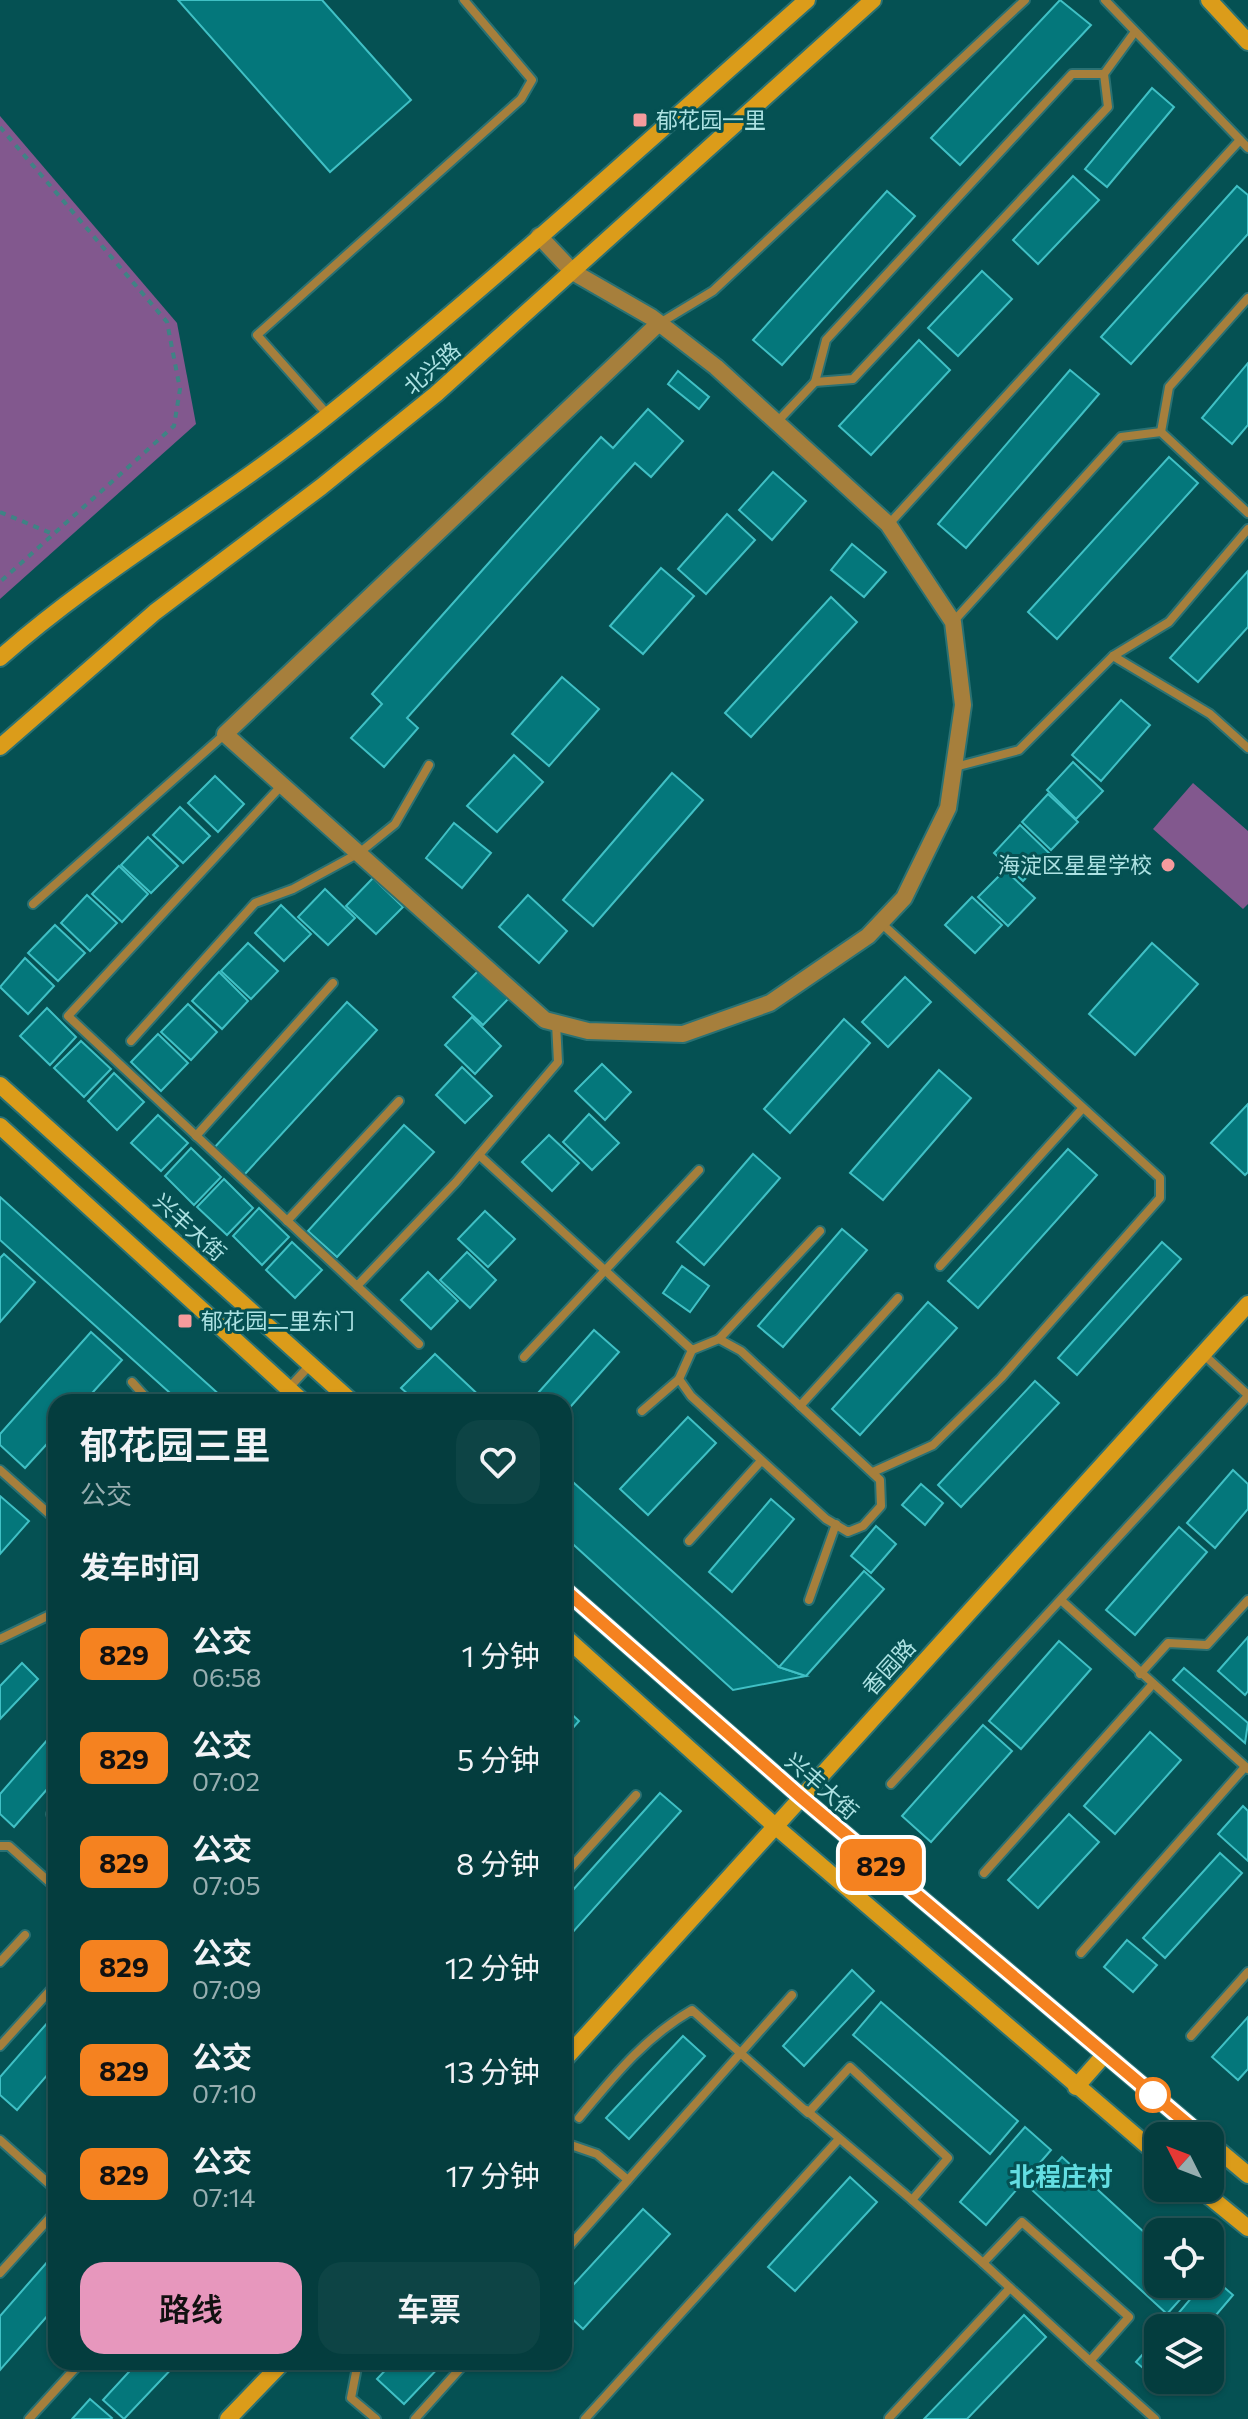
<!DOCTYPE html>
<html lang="zh">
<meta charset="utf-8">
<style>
body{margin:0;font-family:Commissioner,"Noto Sans SC",sans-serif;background:#0d4445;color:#f1f3f6;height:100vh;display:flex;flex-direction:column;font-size:30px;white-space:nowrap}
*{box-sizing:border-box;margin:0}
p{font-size:26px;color:#97aeb0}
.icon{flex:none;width:44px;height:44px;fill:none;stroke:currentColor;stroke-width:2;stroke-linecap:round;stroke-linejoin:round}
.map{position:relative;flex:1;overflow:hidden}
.sheet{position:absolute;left:48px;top:1394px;width:524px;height:976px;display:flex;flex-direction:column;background:#043d3e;border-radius:24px;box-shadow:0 2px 6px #0004,0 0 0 2px #255658}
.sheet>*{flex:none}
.badge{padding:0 16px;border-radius:12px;font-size:28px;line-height:52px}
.needle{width:52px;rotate:312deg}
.buttons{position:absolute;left:1144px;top:2122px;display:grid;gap:16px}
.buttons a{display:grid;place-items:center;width:80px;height:80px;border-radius:16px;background:#043d3e;box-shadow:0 2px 6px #0004,0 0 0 2px #255658;font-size:40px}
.map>.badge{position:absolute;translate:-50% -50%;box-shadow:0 0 0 4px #fff}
h2{padding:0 32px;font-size:30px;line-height:72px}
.round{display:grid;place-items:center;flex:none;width:84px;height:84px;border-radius:24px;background:#0d4445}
.headline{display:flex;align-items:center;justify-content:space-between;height:136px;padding:0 32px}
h1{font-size:38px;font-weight:600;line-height:60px}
.primary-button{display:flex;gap:16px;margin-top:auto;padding:16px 32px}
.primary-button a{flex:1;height:92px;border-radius:24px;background:#e797bd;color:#111;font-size:32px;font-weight:600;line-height:92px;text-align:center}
.primary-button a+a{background:#0d4445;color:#f1f3f6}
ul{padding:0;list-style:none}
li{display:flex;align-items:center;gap:24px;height:104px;padding:0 32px}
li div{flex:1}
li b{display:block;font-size:30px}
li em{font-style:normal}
li .badge{min-width:88px;font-weight:700;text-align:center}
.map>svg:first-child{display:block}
</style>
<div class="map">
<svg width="1248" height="2419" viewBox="0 0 1248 2419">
<rect width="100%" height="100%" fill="#055153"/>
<g fill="#82588e">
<path d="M 0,116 L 177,323 L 196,424 L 0,599 Z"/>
<path d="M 1193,783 L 1248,831 L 1248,904 L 1243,909 L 1153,829 Z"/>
</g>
<g fill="#04777b" stroke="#40c0c5" stroke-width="2">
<path d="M 178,0 L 322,0 L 411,100 L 330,172 Z"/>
<path d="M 1060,0 L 1091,25 L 960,165 L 931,138 Z"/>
<path d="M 1152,88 L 1174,107 L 1107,187 L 1085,169 Z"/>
<path d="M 1073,176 L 1099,200 L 1038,264 L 1013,240 Z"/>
<path d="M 1237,186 L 1248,195 L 1248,234 L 1131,364 L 1101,337 Z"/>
<path d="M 887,191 L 915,216 L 782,365 L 753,340 Z"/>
<path d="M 982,271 L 1012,299 L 958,356 L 928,328 Z"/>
<path d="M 919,340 L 950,370 L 871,455 L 839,426 Z"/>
<path d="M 1248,363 L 1248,425 L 1232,444 L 1202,418 Z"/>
<path d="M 1070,370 L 1099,394 L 966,548 L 938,524 Z"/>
<path d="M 678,371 L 709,397 L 699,409 L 668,384 Z"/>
<path d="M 648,409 L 683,441 L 651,477 L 635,463 L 407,718 L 418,728 L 384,767 L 351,738 L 382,704 L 372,694 L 601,437 L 613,448 Z"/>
<path d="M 1169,457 L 1198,483 L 1057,639 L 1028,612 Z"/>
<path d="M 773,472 L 806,501 L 772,540 L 739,510 Z"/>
<path d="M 727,514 L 755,540 L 706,594 L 678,569 Z"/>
<path d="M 852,544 L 886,572 L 864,597 L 831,570 Z"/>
<path d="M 661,568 L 694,596 L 643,654 L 610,626 Z"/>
<path d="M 1248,571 L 1248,627 L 1198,682 L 1170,658 Z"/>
<path d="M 831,597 L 857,622 L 751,737 L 725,713 Z"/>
<path d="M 562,677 L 599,709 L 549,766 L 512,734 Z"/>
<path d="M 1121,700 L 1150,725 L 1101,781 L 1072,755 Z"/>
<path d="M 514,755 L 543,782 L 497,832 L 467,806 Z"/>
<path d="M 1073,762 L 1103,791 L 1076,819 L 1047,790 Z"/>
<path d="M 672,773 L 703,800 L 593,926 L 563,900 Z"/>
<path d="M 215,776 L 244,804 L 218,832 L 188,803 Z"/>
<path d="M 1048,794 L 1078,822 L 1051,850 L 1022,822 Z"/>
<path d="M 180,807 L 210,836 L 183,863 L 153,835 Z"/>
<path d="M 454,823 L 491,853 L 462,888 L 426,858 Z"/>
<path d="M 1020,825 L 1050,854 L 1023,881 L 994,853 Z"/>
<path d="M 148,837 L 178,866 L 151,893 L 121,865 Z"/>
<path d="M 119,866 L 148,894 L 122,922 L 92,894 Z"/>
<path d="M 1005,870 L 1035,898 L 1008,926 L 978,897 Z"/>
<path d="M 373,878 L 403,907 L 376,934 L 346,906 Z"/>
<path d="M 325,889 L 355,918 L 328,945 L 298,917 Z"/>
<path d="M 87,895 L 117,923 L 90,951 L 61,923 Z"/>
<path d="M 528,895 L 567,931 L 539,963 L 499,927 Z"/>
<path d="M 972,897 L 1002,925 L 975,953 L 945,925 Z"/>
<path d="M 281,905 L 311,934 L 284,961 L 255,933 Z"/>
<path d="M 55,925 L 85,953 L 58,981 L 28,953 Z"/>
<path d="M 248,943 L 278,971 L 251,999 L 221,971 Z"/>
<path d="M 1152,943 L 1198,984 L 1135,1055 L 1089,1014 Z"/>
<path d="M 25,958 L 54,986 L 28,1014 L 0,987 Z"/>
<path d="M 480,969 L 510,997 L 483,1025 L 453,997 Z"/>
<path d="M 219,972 L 248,1001 L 222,1029 L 192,1001 Z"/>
<path d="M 905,977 L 931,1002 L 888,1047 L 862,1022 Z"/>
<path d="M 347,1002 L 377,1030 L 244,1175 L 214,1148 Z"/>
<path d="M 188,1004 L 217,1032 L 191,1060 L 161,1032 Z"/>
<path d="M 47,1008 L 76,1037 L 50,1065 L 20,1036 Z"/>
<path d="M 472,1017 L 501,1046 L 475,1074 L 445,1045 Z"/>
<path d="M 844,1019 L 870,1043 L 790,1133 L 764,1109 Z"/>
<path d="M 158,1034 L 188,1063 L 161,1091 L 131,1062 Z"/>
<path d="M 81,1041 L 111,1069 L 84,1097 L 54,1068 Z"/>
<path d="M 602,1064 L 631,1092 L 605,1120 L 575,1091 Z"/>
<path d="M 462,1067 L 492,1096 L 465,1123 L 436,1095 Z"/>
<path d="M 939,1070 L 971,1098 L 883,1200 L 850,1173 Z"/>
<path d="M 114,1073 L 144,1102 L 117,1130 L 88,1101 Z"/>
<path d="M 1248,1104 L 1248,1172 L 1245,1175 L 1211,1143 Z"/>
<path d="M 589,1114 L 619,1143 L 592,1170 L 563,1142 Z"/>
<path d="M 158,1115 L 188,1143 L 161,1171 L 131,1143 Z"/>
<path d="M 404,1125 L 434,1152 L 337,1257 L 308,1231 Z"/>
<path d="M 549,1135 L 579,1163 L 552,1191 L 522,1162 Z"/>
<path d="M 191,1148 L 221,1177 L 194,1205 L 165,1176 Z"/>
<path d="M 1068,1149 L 1097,1175 L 978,1308 L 948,1281 Z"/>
<path d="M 753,1154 L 780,1178 L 704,1265 L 677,1242 Z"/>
<path d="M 224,1179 L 253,1208 L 227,1235 L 197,1207 Z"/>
<path d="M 0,1197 L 222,1397 L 217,1402 L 180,1402 L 0,1240 Z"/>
<path d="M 259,1208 L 289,1237 L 262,1265 L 233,1236 Z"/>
<path d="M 485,1211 L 515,1239 L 488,1267 L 458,1239 Z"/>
<path d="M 842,1229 L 867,1250 L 783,1347 L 758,1326 Z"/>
<path d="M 292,1242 L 322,1270 L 295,1298 L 266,1270 Z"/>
<path d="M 1162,1242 L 1181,1259 L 1077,1375 L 1058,1358 Z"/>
<path d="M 467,1252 L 496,1280 L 470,1308 L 440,1280 Z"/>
<path d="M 4,1254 L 35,1282 L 0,1322 L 0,1258 Z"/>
<path d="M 682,1266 L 709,1286 L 690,1312 L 663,1293 Z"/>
<path d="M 428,1272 L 458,1301 L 431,1329 L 401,1300 Z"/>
<path d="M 928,1302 L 957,1328 L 860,1435 L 832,1409 Z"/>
<path d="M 594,1330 L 619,1352 L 564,1414 L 564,1402 L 530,1402 Z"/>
<path d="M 91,1332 L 122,1360 L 84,1402 L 56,1402 L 56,1434 L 25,1468 L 0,1445 L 0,1434 Z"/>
<path d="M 435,1354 L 486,1402 L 417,1402 L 401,1388 Z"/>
<path d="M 1035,1381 L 1059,1403 L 961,1507 L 938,1485 Z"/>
<path d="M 688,1417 L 716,1443 L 648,1515 L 620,1489 Z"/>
<path d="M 1233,1470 L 1248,1484 L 1248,1509 L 1215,1548 L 1187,1523 Z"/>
<path d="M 564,1474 L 779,1667 L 806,1676 L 733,1690 L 564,1536 Z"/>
<path d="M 921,1484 L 943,1503 L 925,1525 L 902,1505 Z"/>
<path d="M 0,1496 L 29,1521 L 0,1554 Z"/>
<path d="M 771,1499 L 794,1519 L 732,1592 L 709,1572 Z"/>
<path d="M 876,1526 L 896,1544 L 871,1573 L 851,1556 Z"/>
<path d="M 1179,1527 L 1207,1552 L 1135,1635 L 1106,1610 Z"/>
<path d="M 864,1571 L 884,1589 L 806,1676 L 779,1667 Z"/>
<path d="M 1248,1637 L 1248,1691 L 1245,1695 L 1218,1671 Z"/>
<path d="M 1059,1641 L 1091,1669 L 1021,1749 L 989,1721 Z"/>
<path d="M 22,1663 L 38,1679 L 0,1719 L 0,1686 Z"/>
<path d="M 1184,1668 L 1248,1723 L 1245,1743 L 1173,1680 Z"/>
<path d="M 564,1707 L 579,1721 L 564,1738 Z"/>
<path d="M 983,1725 L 1012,1751 L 931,1842 L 902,1816 Z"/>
<path d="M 56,1730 L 56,1779 L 14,1827 L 0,1814 L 0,1794 Z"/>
<path d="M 1150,1732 L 1181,1760 L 1115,1834 L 1084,1806 Z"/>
<path d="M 660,1793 L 681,1811 L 564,1942 L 564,1900 Z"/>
<path d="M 1243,1806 L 1248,1811 L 1248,1861 L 1218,1834 Z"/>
<path d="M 1069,1814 L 1099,1842 L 1038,1908 L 1008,1880 Z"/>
<path d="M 1220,1853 L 1242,1873 L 1165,1958 L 1143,1938 Z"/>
<path d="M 1127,1940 L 1157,1965 L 1133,1992 L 1104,1967 Z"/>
<path d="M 852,1970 L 874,1991 L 804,2066 L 783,2046 Z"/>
<path d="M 881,2002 L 1018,2121 L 990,2154 L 853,2035 Z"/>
<path d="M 56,2013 L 56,2065 L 17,2110 L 0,2095 L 0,2077 Z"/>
<path d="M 1248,2017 L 1248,2069 L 1238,2080 L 1212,2057 Z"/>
<path d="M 683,2036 L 705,2056 L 629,2139 L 606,2118 Z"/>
<path d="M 1025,2127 L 1051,2150 L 986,2225 L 960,2202 Z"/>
<path d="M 1062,2157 L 1158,2245 L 1158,2284 L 1194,2284 L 1167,2314 L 1032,2190 Z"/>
<path d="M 850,2177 L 877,2202 L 795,2291 L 768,2267 Z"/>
<path d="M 643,2209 L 670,2234 L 583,2329 L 564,2311 L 564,2295 Z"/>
<path d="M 56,2252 L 56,2306 L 0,2370 L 0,2316 Z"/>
<path d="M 1211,2276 L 1233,2295 L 1205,2328 L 1166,2328 L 1203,2284 L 1210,2284 Z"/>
<path d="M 1024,2315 L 1046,2337 L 967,2419 L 924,2419 Z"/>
<path d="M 1158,2337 L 1161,2380 L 1159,2382 L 1136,2362 Z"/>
<path d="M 138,2362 L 178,2362 L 124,2419 L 103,2400 Z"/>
<path d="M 393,2362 L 444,2362 L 404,2404 L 377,2379 Z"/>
<path d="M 90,2399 L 112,2418 L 111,2419 L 72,2419 Z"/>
</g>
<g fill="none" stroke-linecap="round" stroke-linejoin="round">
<g stroke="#2a7173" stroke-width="12">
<g id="lane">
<path d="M 1105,0 L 1248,148"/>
<path d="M 660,323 L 713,291 L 1025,0"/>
<path d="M 815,382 L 826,340 L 1072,74 L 1104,74"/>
<path d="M 328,415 L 257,335 L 521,99 L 532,80 L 464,0"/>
<path d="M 777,422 L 815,382 L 853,379 L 1108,107 L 1104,74 L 1134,33"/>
<path d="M 1161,432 L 1169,387 L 1248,298"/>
<path d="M 889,524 L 1240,140"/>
<path d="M 953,622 L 1121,437 L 1161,432 L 1248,513"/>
<path d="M 1113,656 L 1210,714 L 1248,748"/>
<path d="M 955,767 L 1019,750 L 1113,656 L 1169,622 L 1248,529"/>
<path d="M 282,785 L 68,1016 L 357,1286 L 456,1182 L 558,1062 L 556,1023"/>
<path d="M 33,904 L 225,734"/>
<path d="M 131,1041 L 255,903 L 293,889 L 359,853 L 395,824 L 429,765"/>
<path d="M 196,1136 L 333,983"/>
<path d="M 479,1155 L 692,1350 L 719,1339 L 741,1351 L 880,1480 L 881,1506 L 863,1526 L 848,1532 L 826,1519 L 691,1396 L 679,1379 L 692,1350"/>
<path d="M 287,1221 L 399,1101"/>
<path d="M 940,1266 L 1082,1109"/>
<path d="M 357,1286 L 419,1344"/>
<path d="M 719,1339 L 820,1231"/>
<path d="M 1203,1354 L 1248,1395"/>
<path d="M 524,1357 L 699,1170"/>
<path d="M 132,1382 L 150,1402"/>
<path d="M 276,1402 L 310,1365"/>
<path d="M 800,1406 L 898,1298"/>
<path d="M 642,1411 L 679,1379"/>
<path d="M 0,1470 L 56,1520"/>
<path d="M 873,1472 L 933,1445 L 1001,1378 L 1160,1198 L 1160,1178 L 881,923"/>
<path d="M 689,1541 L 761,1461"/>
<path d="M 809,1600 L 836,1524"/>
<path d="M 1062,1601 L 1248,1769"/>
<path d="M 0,1639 L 56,1612"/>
<path d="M 1140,1674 L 1168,1643 L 1207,1645 L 1248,1600"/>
<path d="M 891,1784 L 1248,1396"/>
<path d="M 56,1808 L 51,1814 L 56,1818"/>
<path d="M 0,1846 L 9,1846 L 56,1888"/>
<path d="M 984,1873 L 1152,1685"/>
<path d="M 564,1875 L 636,1795"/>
<path d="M 1081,1953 L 1245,1767"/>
<path d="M 0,1962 L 25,1935"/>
<path d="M 1191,2036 L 1248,1972"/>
<path d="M 0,2046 L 56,1984"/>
<path d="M 806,2110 L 912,2200"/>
<path d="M 579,2118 C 614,2076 644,2038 692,2010 L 808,2113 L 850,2067 L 948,2158 L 912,2200 L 983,2263 L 1022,2222 L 1129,2317 L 1090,2361 L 1155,2419"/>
<path d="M 0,2140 L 56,2190"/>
<path d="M 564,2140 L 568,2144 L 564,2153"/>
<path d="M 568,2144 L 597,2154 L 628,2180 L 792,1995"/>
<path d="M 564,2252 L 628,2180"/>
<path d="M 983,2263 L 1090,2361"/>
<path d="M 0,2273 L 56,2211"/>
<path d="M 358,2362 L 351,2398 L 376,2419"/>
<path d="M 889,2418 L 1010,2288"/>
<path d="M 29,2419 L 81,2362"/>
<path d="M 415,2419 L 466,2362"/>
<path d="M 585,2419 L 839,2139"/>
</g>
</g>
<g stroke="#2a7173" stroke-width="20">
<path id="street" d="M 539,236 L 573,272 L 651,317 L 659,323 L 716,367 L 888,524 L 953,622 L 963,705 L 948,808 L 904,898 L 868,936 L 770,1003 L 683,1034 L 588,1031 L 545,1020 L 225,734 L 659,323"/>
</g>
<g stroke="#2a7173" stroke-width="20">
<g id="secondary">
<path d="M 1209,0 L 1248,42"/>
<path d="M 0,658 C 103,567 224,500 331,413 C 495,281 650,139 807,0"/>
<path d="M 0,747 L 155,612 L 321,487 L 436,394 L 873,0"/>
<path d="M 0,1085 L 352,1402"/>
<path d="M 0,1126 L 303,1402"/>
<path d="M 564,1589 L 801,1797 L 1202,2136"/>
<path d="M 564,1636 L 775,1826 L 1158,2155"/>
<path d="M 564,2060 L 1248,1304"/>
<path d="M 1076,2087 L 1105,2054"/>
<path d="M 1210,2143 L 1248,2175"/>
<path d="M 1199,2188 L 1248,2228"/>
<path d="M 228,2419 L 283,2362"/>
</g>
</g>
<g stroke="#3f8385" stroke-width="4" stroke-dasharray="6 6" stroke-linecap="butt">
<path d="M 0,127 L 167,322 L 180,389 L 174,426 L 0,582"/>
<path d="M 0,512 L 53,534"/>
</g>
<use href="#lane" stroke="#a67f3c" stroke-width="8"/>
<use href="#street" stroke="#a67f3c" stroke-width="16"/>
<use href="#secondary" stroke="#db9c1a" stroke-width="16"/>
</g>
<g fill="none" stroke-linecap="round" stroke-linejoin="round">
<g stroke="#fff" stroke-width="18">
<path id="line" d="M 564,1589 L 801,1797 L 1202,2136"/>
</g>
<use href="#line" stroke="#f58220" stroke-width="12"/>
</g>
<g fill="#f59b9d" stroke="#055153" stroke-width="3">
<rect x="632" y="112" width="16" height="16" rx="4"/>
<circle cx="1168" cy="865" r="8"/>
<rect x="177" y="1313" width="16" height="16" rx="4"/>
</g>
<circle fill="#fff" stroke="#f58220" stroke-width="4" cx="1153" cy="2095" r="16"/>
<g text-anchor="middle" stroke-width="6" stroke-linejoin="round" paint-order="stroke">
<g font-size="22" fill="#ade2e3" stroke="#055153" text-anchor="start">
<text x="656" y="128">郁花园一里</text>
<text x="1152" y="873" text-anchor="end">海淀区星星学校</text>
<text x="201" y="1329">郁花园二里东门</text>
</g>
<g font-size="22" fill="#ade2e3" stroke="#055153">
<text transform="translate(432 368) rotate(-41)" y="8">北兴路</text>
<text transform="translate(190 1227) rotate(42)" y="8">兴丰大街</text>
<text transform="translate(889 1667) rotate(-48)" y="8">香园路</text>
<text transform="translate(822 1786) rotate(41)" y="8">兴丰大街</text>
</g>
<g font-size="26" font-weight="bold" fill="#63dee2" stroke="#055153">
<text x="1061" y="2186">北程庄村</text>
</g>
</g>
</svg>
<div class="buttons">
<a><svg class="needle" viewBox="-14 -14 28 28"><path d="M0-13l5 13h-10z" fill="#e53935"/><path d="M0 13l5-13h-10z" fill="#97aeb0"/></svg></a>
<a><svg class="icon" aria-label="locate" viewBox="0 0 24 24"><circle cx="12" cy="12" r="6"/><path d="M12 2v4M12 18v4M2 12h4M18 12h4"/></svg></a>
<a><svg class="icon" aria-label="layers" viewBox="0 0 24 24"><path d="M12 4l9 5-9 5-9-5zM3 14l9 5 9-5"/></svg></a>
</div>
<b class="badge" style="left:881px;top:1865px;background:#f58220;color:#111">829</b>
<section class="sheet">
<div class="headline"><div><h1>郁花园三里</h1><p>公交</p></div><a class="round"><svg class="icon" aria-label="heart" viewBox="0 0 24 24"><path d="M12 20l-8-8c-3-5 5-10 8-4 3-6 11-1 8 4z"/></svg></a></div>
<h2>发车时间</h2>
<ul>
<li><span class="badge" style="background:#f58220;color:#111">829</span><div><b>公交</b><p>06:58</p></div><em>1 分钟</em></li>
<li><span class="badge" style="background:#f58220;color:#111">829</span><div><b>公交</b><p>07:02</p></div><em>5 分钟</em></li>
<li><span class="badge" style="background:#f58220;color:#111">829</span><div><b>公交</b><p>07:05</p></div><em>8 分钟</em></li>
<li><span class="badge" style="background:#f58220;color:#111">829</span><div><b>公交</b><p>07:09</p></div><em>12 分钟</em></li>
<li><span class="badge" style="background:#f58220;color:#111">829</span><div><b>公交</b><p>07:10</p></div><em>13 分钟</em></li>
<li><span class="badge" style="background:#f58220;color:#111">829</span><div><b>公交</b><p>07:14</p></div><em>17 分钟</em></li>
</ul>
<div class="primary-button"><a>路线</a><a>车票</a></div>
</section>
</div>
